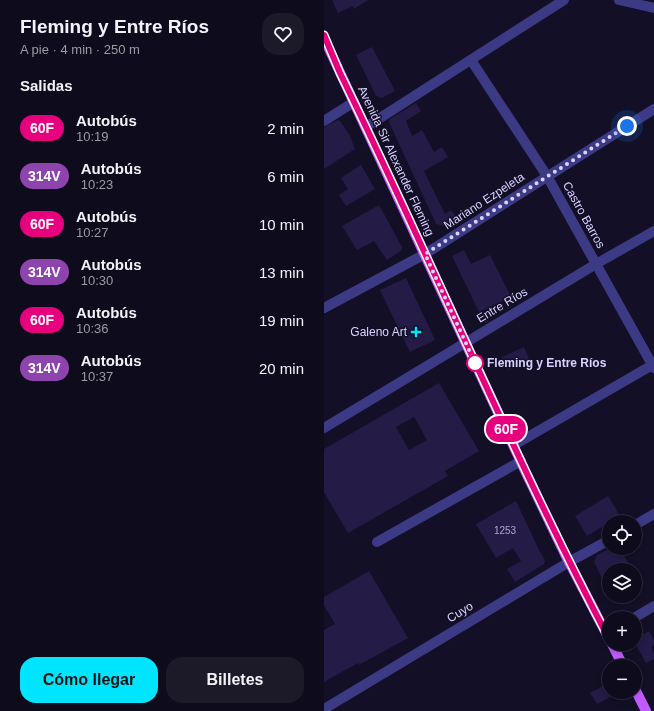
<!DOCTYPE html>
<html lang="es">
<meta charset="utf-8">
<style>
body{margin:0;font-family:Helvetica,sans-serif;background:#1c1929;color:#f1f3f6;height:100vh;display:flex;flex-direction:column;font-size:15px;white-space:nowrap}
*{box-sizing:border-box;margin:0}
p{font-size:13px;color:#9b9ba3}
.icon{flex:none;width:22px;height:22px;fill:none;stroke:currentColor;stroke-width:2;stroke-linecap:round;stroke-linejoin:round}
.map{position:relative;flex:1;overflow:hidden}
.side{display:flex;flex-direction:column;background:#0e0b1c;width:324px}
.side>*{flex:none}
.badge{padding:0 8px;border-radius:13px;font-size:14px;line-height:26px}
.controls{position:absolute;left:278px;top:515px;display:grid;gap:8px}
.controls a{display:grid;place-items:center;width:40px;height:40px;border-radius:50%;background:#0e0b1c;box-shadow:0 2px 6px #0003,0 0 0 1px #2e2b3b;font-size:20px}
.you{position:absolute;width:20px;height:20px;margin:-10px;border:3px solid #fff;border-radius:50%;background:#1a73e8;box-shadow:0 0 0 6px #1a73e833}
.map>.badge{position:absolute;translate:-50% -50%;box-shadow:0 0 0 2px #fff}
h2{padding:0 20px;font-size:15px;line-height:36px}
.round{display:grid;place-items:center;flex:none;width:42px;height:42px;border-radius:16px;background:#1c1929}
.head{display:flex;align-items:center;justify-content:space-between;height:68px;padding:0 20px}
h1{font-size:19px;font-weight:800;line-height:30px}
.cta{display:flex;gap:8px;margin-top:auto;padding:8px 20px}
.cta a{flex:1;height:46px;border-radius:16px;background:#00e5ff;color:#111;font-size:16px;font-weight:800;line-height:46px;text-align:center}
.cta a+a{background:#1c1929;color:#f1f3f6}
ul{padding:0;list-style:none}
li{display:flex;align-items:center;gap:12px;height:48px;padding:0 20px}
li div{flex:1}
li b{display:block;font-size:15px}
li em{font-style:normal}
li .badge{min-width:44px;font-weight:700;text-align:center}
main{display:flex;flex:1;min-height:0}
.map>svg:first-child{display:block}
</style>
<main>
<section class="side">
<div class="head"><div><h1>Fleming y Entre Ríos</h1><p>A pie · 4 min · 250 m</p></div><a class="round"><svg class="icon" aria-label="heart" viewBox="0 0 24 24"><path d="M12 20l-8-8c-3-5 5-10 8-4 3-6 11-1 8 4z"/></svg></a></div>
<h2>Salidas</h2>
<ul>
<li><span class="badge" style="background:#e6007e;color:#fff">60F</span><div><b>Autobús</b><p>10:19</p></div><em>2 min</em></li>
<li><span class="badge" style="background:#8e44ad;color:#fff">314V</span><div><b>Autobús</b><p>10:23</p></div><em>6 min</em></li>
<li><span class="badge" style="background:#e6007e;color:#fff">60F</span><div><b>Autobús</b><p>10:27</p></div><em>10 min</em></li>
<li><span class="badge" style="background:#8e44ad;color:#fff">314V</span><div><b>Autobús</b><p>10:30</p></div><em>13 min</em></li>
<li><span class="badge" style="background:#e6007e;color:#fff">60F</span><div><b>Autobús</b><p>10:36</p></div><em>19 min</em></li>
<li><span class="badge" style="background:#8e44ad;color:#fff">314V</span><div><b>Autobús</b><p>10:37</p></div><em>20 min</em></li>
</ul>
<div class="cta"><a>Cómo llegar</a><a>Billetes</a></div>
</section>
<div class="map">
<svg width="330" height="711" viewBox="0 0 330 711">
<rect width="100%" height="100%" fill="#130f26"/>
<g fill="#241b47" fill-rule="evenodd">
<path d="M 8,0 L 44,0 L 30,9 L 29,6 L 14,13 Z"/>
<path d="M 48,47 L 71,91 L 58,98 L 52,96 L 32,55 Z"/>
<path d="M 92,103 L 97,111 L 82,121 L 88,136 L 98,130 L 110,152 L 118,147 L 124,157 L 100,171 L 121,214 L 127,210 L 133,218 L 119,226 L 112,224 L 65,122 L 66,119 Z"/>
<path d="M 14,120 L 16,121 L 25,134 L 31,149 L 0,169 L 0,127 Z"/>
<path d="M 37,165 L 51,189 L 22,206 L 15,195 L 24,189 L 17,178 Z"/>
<path d="M 55,205 L 78,247 L 77,251 L 63,260 L 50,241 L 33,250 L 18,226 Z"/>
<path d="M 140,250 L 147,264 L 166,255 L 187,297 L 155,312 L 128,256 Z"/>
<path d="M 82,278 L 111,340 L 86,352 L 56,290 Z"/>
<path d="M 200,347 L 206,361 L 184,370 L 178,357 Z"/>
<path d="M 115,383 L 155,451 L 121,471 L 124,476 L 24,533 L 0,492 L 0,449 ZM 90,417 L 103,440 L 85,450 L 72,427 Z"/>
<path d="M 284,496 L 296,516 L 263,536 L 251,516 Z"/>
<path d="M 192,501 L 215,550 L 221,560 L 220,564 L 191,582 L 183,569 L 197,561 L 189,548 L 172,558 L 152,524 Z"/>
<path d="M 287,548 L 296,548 L 308,570 L 285,570 L 285,593 L 270,562 L 273,555 Z"/>
<path d="M 45,571 L 84,638 L 35,665 L 34,663 L 0,682 L 0,630 L 11,624 L 0,605 L 0,597 Z"/>
<path d="M 314,623 L 320,634 L 325,631 L 330,641 L 330,645 L 327,647 L 330,653 L 330,659 L 322,663 L 311,643 L 311,624 Z"/>
<path d="M 281,685 L 288,696 L 273,704 L 266,693 Z"/>
</g>
<g fill="none" stroke-linecap="round" stroke-linejoin="round">
<g stroke="#3d3a85" stroke-width="10">
<path d="M 295,0 L 330,8"/>
<path d="M 147,60 L 223,176 L 330,368"/>
<path d="M 0,121 L 30,102"/>
<path d="M 42,127 L 240,0"/>
<path d="M 0,308 L 101,254 L 330,109"/>
<path d="M 0,428 L 272,264 L 330,231"/>
<path d="M 190,445 L 330,364"/>
<path d="M 311,525 L 330,514"/>
<path d="M 53,542 L 197,461"/>
<path d="M 310,618 L 330,606"/>
<path d="M 0,709 L 245,562 L 285,540"/>
</g>
<g stroke="#c25bff" stroke-width="10">
<path d="M 0,38 L 203,475 L 242,556 L 285,639"/>
<path d="M 288,644 L 299,666"/>
<path d="M 311,689 L 322,711"/>
</g>
</g>
<g fill="none" stroke-linecap="round" stroke-linejoin="round">
<g stroke="#fff" stroke-width="9">
<path id="line" d="M 0,35 L 16,73 C 108,261 188,454 285,639"/>
</g>
<use href="#line" stroke="#e6007e" stroke-width="6"/>
<path stroke="#d9d4ff" stroke-width="4" stroke-dasharray="0 7.2" d="M 151,363 L 101,254 L 303,126"/>
</g>
<path fill="#00e5ff" stroke="#130f26" stroke-width="1.5" d="M90 326h4v4h4v4h-4v4h-4v-4h-4v-4h4z"/>
<circle fill="#fff" stroke="#e6007e" stroke-width="2" cx="151" cy="363" r="8"/>
<g text-anchor="middle" stroke-width="3" stroke-linejoin="round" paint-order="stroke">
<g font-size="10" fill="#aca6d1">
<text x="181" y="534">1253</text>
</g>
<g font-size="12" fill="#d9d4ff" stroke="#130f26">
<text transform="translate(72 161) rotate(65)" y="4">Avenida Sir Alexander Fleming</text>
<text transform="translate(160 201) rotate(-33)" y="4">Mariano Ezpeleta</text>
<text transform="translate(260 215) rotate(61)" y="4">Castro Barros</text>
<text transform="translate(178 305) rotate(-31)" y="4">Entre Ríos</text>
<text transform="translate(136 612) rotate(-31)" y="4">Cuyo</text>
</g>
<g font-size="12" fill="#d9d4ff" stroke="#130f26" text-anchor="end">
<text x="83" y="336">Galeno Art</text>
</g>
<g font-size="12" font-weight="bold" fill="#d9d4ff" stroke="#130f26" text-anchor="start">
<text x="163" y="367">Fleming y Entre Ríos</text>
</g>
</g>
</svg>
<div class="controls">
<a><svg class="icon" aria-label="locate" viewBox="0 0 24 24"><circle cx="12" cy="12" r="6"/><path d="M12 2v4M12 18v4M2 12h4M18 12h4"/></svg></a>
<a><svg class="icon" aria-label="layers" viewBox="0 0 24 24"><path d="M12 4l9 5-9 5-9-5zM3 14l9 5 9-5"/></svg></a>
<a>+</a>
<a>−</a>
</div>
<div class="you" style="left:303px;top:126px"></div>
<b class="badge" style="left:182px;top:429px;background:#e6007e;color:#fff">60F</b>
</div>
</main>
